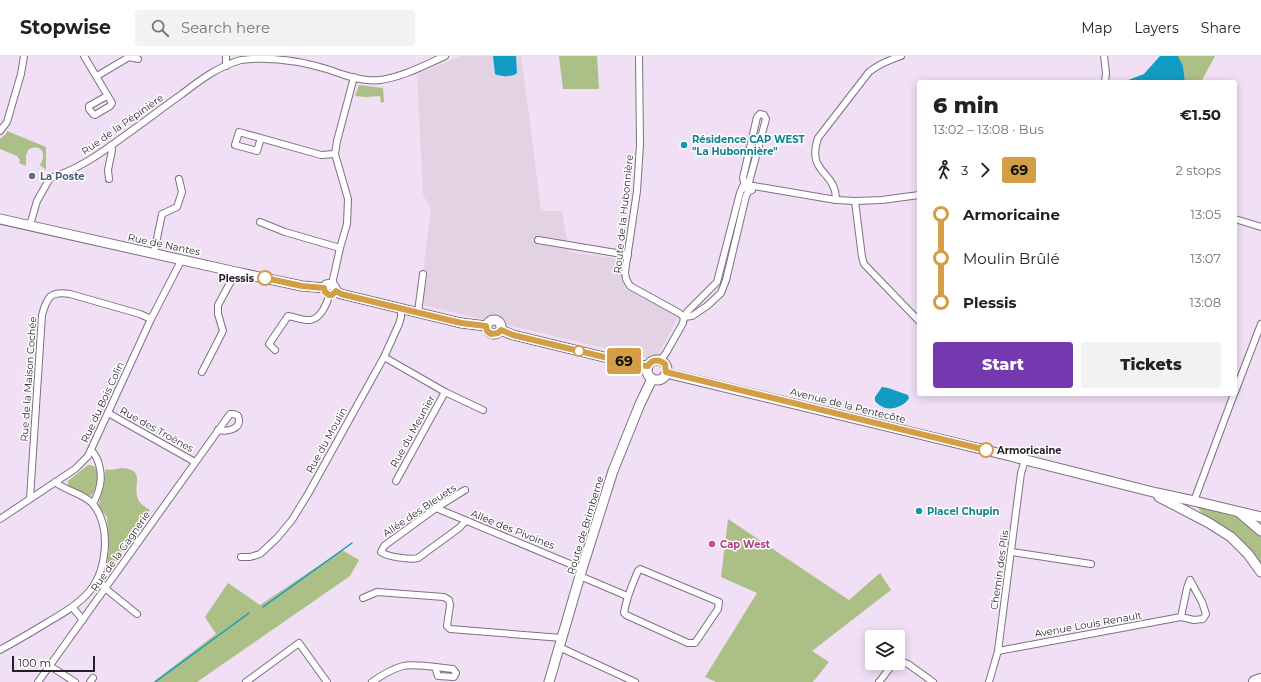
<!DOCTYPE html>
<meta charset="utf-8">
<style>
body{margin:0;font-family:Montserrat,sans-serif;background:#f2f2f2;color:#222;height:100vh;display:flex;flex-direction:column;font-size:15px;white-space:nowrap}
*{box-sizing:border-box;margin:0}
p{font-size:13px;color:#767676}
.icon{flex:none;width:22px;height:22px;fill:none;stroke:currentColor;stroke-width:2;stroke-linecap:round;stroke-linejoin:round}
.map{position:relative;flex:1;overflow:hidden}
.drawer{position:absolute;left:917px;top:24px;width:320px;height:316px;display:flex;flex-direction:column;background:#fff;border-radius:4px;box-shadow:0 2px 10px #0003}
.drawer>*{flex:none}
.badge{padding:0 8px;border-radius:3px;font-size:14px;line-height:26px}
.tools{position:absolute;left:865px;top:574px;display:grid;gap:8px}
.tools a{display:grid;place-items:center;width:40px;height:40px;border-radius:4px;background:#fff;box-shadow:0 2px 10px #0003;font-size:20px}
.scale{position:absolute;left:12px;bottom:10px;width:83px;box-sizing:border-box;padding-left:4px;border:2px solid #241e26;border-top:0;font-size:11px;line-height:14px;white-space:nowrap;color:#241e26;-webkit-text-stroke:3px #fff;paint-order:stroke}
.map>.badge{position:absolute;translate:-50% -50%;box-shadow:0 0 0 2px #fff}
.legs{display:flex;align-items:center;gap:6px;height:44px;padding:0 16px;font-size:13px}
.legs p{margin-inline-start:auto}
.overview{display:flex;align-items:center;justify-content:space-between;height:68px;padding:0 16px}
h1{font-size:22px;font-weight:800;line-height:30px}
.primary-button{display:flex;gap:8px;margin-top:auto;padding:8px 16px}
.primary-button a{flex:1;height:46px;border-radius:4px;background:#7439af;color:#fff;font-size:16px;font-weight:800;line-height:46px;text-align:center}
.primary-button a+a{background:#f2f2f2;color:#222}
ul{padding:0 16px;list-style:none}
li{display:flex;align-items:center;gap:14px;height:44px;font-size:15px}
li i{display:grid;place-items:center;width:6px;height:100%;margin:0 5px;background:currentColor}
li i::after{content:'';width:10px;height:10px;margin:-5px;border:3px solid;border-radius:50%;background:#fff}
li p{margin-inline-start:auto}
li:first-child i{background:linear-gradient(#0000 50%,currentColor 0)}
li:last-child i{background:linear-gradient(currentColor 50%,#0000 0)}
header{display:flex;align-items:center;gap:24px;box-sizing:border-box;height:56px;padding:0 20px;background:#fff;border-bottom:1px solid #e0e0e0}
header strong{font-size:19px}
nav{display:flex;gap:22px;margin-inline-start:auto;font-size:14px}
.search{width:280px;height:36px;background:#f2f2f2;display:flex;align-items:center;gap:10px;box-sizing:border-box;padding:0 14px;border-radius:4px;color:#767676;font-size:15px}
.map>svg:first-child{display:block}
</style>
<header>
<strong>Stopwise</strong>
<div class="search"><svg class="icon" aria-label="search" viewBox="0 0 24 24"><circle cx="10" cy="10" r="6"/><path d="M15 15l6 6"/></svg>Search here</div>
<nav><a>Map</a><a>Layers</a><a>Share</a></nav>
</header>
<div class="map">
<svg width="1261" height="626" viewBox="0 0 1261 626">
<rect width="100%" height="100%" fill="#f0dff5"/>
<path fill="#e3d2e3" d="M 462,0 L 521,0 L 530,67 L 541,155 L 562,155 L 569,196 L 619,203 L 625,233 L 678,260 L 656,304 L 419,248 L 431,153 L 423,139 L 417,18 Z"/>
<g fill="#acbf86">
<path d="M 559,0 L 597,0 L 599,33 L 563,33 Z"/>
<path d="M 1178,0 L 1215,0 L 1201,26 L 1185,26 L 1183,10 Z"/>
<path d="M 359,29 L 383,32 L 384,46 L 381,47 L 380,40 L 366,41 L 355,40 Z"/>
<path d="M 7,75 L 46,91 L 46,114 L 40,109 C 47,99 42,87 29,93 L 26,99 L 26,110 L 19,107 L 20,104 L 17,100 L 0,93 L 0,83 L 6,78 Z"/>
<path d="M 88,409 C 102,407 99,434 90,440 L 68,430 L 68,425 Z"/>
<path d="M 122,412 C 145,414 134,426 137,440 C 138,447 145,451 150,454 L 111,511 L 107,508 L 109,494 L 107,461 L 100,453 L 99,448 L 106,413 L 110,414 Z"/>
<path d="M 1201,451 L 1240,460 L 1261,478 L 1261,510 L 1205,461 L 1198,452 Z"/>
<path d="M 728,463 L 849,544 L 880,517 L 891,534 L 812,595 L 829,606 L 813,626 L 716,626 L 705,621 L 757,537 L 721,521 Z"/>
<path d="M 342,494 L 359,504 L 350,520 L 197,626 L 153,626 L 216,578 L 205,561 L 228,527 L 260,549 Z"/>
</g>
<g fill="#119cc3">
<path d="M 493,0 L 516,0 L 517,17 C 512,21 501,21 495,18 Z"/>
<path d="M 1160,0 L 1178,0 L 1183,10 L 1185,26 L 1123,26 L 1144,18 Z"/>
<path d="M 882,331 L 888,332 L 908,339 L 909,342 C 905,350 891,355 883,351 C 880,350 877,347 875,345 L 875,341 Z"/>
</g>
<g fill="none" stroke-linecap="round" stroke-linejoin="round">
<g stroke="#119cc3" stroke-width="1.5">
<path d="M 263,551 L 352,487"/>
<path d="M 155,626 L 249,557"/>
</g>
<g stroke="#7f7084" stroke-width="8">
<g id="street">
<path d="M 84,0 L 112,47 L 110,50 L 95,59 L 93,58 L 89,53 L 89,50 L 107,40"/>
<path d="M 639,0 L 640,89 L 637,135 L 625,216 L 626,223 L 630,230 L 679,257 L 684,261"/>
<path d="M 1104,0 L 1106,17 L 1105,26"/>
<path d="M 226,10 L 226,0"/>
<path d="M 97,20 L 129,1 L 138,3"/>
<path d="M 760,58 L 764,59 L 766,63 L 748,130 L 748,136 L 745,130 L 743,122 L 757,61 Z"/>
<path d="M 0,75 L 7,66 L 21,18 L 24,0"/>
<path d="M 261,82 L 257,95 L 235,89 L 239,76 L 321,99 L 335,98"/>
<path d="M 109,123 L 108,114 L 112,94 L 111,90"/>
<path d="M 836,144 C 836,114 806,118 818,82 L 869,16 C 879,8 889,4 901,0"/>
<path d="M 855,145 L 862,201 L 864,208 L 919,265"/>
<path d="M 1235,163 L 1261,171"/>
<path d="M 260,166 L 285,176 L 340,192"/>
<path d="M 30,169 L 37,145 L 50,122 C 77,114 100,98 123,81 C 143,67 162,52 182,38 C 200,24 219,10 241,4 C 272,0 301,5 330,14 C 346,20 364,26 380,24 C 403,21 425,9 445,0"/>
<path d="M 538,184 L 628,199"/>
<path d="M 154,197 L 162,158 L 177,151 L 182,136 L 179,123"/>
<path d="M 332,228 L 340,192 L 347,168 L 348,143 L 335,98 L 337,85 L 354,21"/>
<path d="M 418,256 L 423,218"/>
<path d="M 684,261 L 692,260 L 707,250 L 721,237 L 726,224 L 746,140 L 748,136 L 752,134"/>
<path d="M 275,294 L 269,288 L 288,260 C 304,263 313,270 323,254 C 326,249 328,245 329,239"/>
<path d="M 384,301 L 445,336 L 396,425"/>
<path d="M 660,305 L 666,297 L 683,267 L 684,261 L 688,255 L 717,226 L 740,137 L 743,130 L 748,129 L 836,144 L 855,145 L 882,144 L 919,139"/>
<path d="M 202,316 L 223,275 L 218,258 L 218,249 L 236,216"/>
<path d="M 445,336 L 483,354"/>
<path d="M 1235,336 L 1261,268"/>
<path d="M 108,357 L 195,406"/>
<path d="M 91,394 C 100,403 103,420 99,433 C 98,438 95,443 93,448"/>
<path d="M 465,434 L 436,452 L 384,490 L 381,496 C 387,501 411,504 418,502 L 459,472 L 466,465"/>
<path d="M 30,442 L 42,259 C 47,241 50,235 70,238 L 140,258 L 151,263"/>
<path d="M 1194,445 L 1234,338"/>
<path d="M 436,452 L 582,513"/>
<path d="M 0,463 L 75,413 L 88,400 L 151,263 L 182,203"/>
<path d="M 1012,496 L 1091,508"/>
<path d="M 241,501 L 250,501 L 260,498 L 277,482 L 292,464 L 308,438 L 384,301 L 399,268 L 401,261 L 401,252"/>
<path d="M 640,513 L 719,546 L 718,553 L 695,587 L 688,587 L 626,559 L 624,557 C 626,542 632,529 638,515 Z"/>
<path d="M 580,520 L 627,540"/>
<path d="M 97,524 L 101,527 L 106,533 L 137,558"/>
<path d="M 363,542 L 377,536 L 444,541 L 449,544 L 450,549 L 447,570 L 450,573 L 562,582"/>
<path d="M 73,552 L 83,564"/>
<path d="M 559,591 L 635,626"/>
<path d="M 0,594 C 16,585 32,576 48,566 C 83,546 104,531 105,487 C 105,473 102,458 92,447 C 82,437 66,435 55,426"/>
<path d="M 998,595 L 1181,561 L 1194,564 L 1203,563 L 1206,558 L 1202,546 L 1190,524 L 1187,532 L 1181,561"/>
<path d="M 898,606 L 903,606 L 908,608 L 933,626"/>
<path d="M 50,610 L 75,626"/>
<path d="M 38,626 L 230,358 L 234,358 L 238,360 C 243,373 228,376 218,374"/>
<path d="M 90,626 L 93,622"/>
<path d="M 246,626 L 299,587 L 327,626"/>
<path d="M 372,626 C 382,619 392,613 403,610 C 415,607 440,612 453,613 L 456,617 L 454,621 L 438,620 L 435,611"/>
<path d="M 879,626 L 893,608 L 896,607"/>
<path d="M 989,626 L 998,595 L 1021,417 L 1025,404"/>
</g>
</g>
<g stroke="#7f7084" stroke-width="11">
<g id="secondary">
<path d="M 0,163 L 236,216 L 302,230 L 325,232"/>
<path d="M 325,232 L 326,229 L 332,228 L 335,232 L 335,235 L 341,238 L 461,267 L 486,270"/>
<circle cx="494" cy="271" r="7"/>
<path d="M 501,274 L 513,279 L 637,309 L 648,310"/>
<circle cx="657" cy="314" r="10"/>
<path d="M 666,317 L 1010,400 L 1157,437 L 1194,445 L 1261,461"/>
<path d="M 1159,441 L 1209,467 L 1231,481 L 1248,498 L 1261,516"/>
<path d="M 1240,457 L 1261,475"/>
<path d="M 549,626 L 582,513 L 613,415 L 640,348 L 652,323"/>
</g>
</g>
<g stroke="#7f7084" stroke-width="14">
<path id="highway" d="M 1255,626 L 1261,624"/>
</g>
<use href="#street" stroke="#fff" stroke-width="6"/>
<use href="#secondary" stroke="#fff" stroke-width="9"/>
<use href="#highway" stroke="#fff" stroke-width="12"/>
</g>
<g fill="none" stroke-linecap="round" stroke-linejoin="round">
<g stroke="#fff" stroke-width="9">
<path id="line-1" d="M 265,222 L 302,230 L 324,232 L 325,236 L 329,239 L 332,239 L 336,235 L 341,238 L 461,267 L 486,270 L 487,275 L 491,278 L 498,277 L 501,274 L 513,279 L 637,309 L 648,310 C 652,303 659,303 665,308 L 666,316 L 986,394"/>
</g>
<use href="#line-1" stroke="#d39e46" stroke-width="6"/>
</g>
<g fill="#0f9aa8" stroke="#fff" stroke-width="1.5">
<circle cx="684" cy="89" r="4"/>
<circle cx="919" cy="455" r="4"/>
</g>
<circle fill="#5c6f8a" stroke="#fff" stroke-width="1.5" cx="32" cy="120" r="4"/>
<g fill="#fff" stroke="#d39e46" stroke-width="2">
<circle cx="265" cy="222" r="7"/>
<circle cx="579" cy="295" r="5"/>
<circle cx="986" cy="394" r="7"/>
</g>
<circle fill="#d1479c" stroke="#fff" stroke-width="1.5" cx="712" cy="488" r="4"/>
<g text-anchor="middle" stroke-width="3" stroke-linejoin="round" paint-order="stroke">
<g font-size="10" fill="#241e26" stroke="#fff">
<text transform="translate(122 68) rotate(-35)" y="4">Rue de la Pépinière</text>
<text transform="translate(623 158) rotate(-84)" y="4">Route de la Hubonnière</text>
<text transform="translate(164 188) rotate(12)" y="4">Rue de Nantes</text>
<text transform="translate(28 323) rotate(-86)" y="4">Rue de la Maison Cochée</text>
<text transform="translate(102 346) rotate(-65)" y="4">Rue du Bois Colin</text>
<text transform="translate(848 349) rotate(14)" y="4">Avenue de la Pentecôte</text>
<text transform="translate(157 373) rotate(29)" y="4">Rue des Troënes</text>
<text transform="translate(412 375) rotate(-61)" y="4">Rue du Meunier</text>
<text transform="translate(326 384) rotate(-61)" y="4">Rue du Moulin</text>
<text transform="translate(419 454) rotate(-34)" y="4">Allée des Bleuets</text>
<text transform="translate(585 469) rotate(-73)" y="4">Route de Brimberne</text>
<text transform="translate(513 473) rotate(22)" y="4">Allée des Pivoines</text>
<text transform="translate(120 495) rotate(-55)" y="4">Rue de la Gagnerie</text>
<text transform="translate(999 514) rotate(-82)" y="4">Chemin des Plis</text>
<text transform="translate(1088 568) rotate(-10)" y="4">Avenue Louis Renault</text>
</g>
<g font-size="10" font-weight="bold" fill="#0d838f" stroke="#fff" text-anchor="start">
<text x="692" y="87">Résidence CAP WEST<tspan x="692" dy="12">"La Hubonnière"</tspan></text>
<text x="927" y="459">Placel Chupin</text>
</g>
<g font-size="10" font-weight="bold" fill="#4e5e75" stroke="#fff" text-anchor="start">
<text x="40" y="124">La Poste</text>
</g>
<g font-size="10" font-weight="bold" fill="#241e26" stroke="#fff" text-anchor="end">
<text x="254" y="226">Plessis</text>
<text x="997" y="398" text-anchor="start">Armoricaine</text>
</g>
<g font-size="10" font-weight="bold" fill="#b23c85" stroke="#fff" text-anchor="start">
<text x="720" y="492">Cap West</text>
</g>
</g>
</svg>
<div class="tools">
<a><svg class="icon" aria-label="layers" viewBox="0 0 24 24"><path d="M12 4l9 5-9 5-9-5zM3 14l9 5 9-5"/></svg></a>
</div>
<div class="scale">100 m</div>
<b class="badge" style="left:624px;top:305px;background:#d39e46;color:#111">69</b>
<section class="drawer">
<div class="overview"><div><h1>6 min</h1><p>13:02 – 13:08 · Bus</p></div><b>€1.50</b></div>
<div class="legs"><svg class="icon" aria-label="walk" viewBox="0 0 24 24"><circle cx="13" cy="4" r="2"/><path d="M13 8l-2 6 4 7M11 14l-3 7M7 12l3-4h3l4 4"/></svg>3<svg class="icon" aria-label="forward" viewBox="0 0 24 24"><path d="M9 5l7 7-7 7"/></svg><b class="badge" style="background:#d39e46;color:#111">69</b><p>2 stops</p></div>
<ul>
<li><i style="color:#d39e46"></i><b>Armoricaine</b><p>13:05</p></li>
<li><i style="color:#d39e46"></i><span>Moulin Brûlé</span><p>13:07</p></li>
<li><i style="color:#d39e46"></i><b>Plessis</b><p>13:08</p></li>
</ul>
<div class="primary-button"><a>Start</a><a>Tickets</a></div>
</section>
</div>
